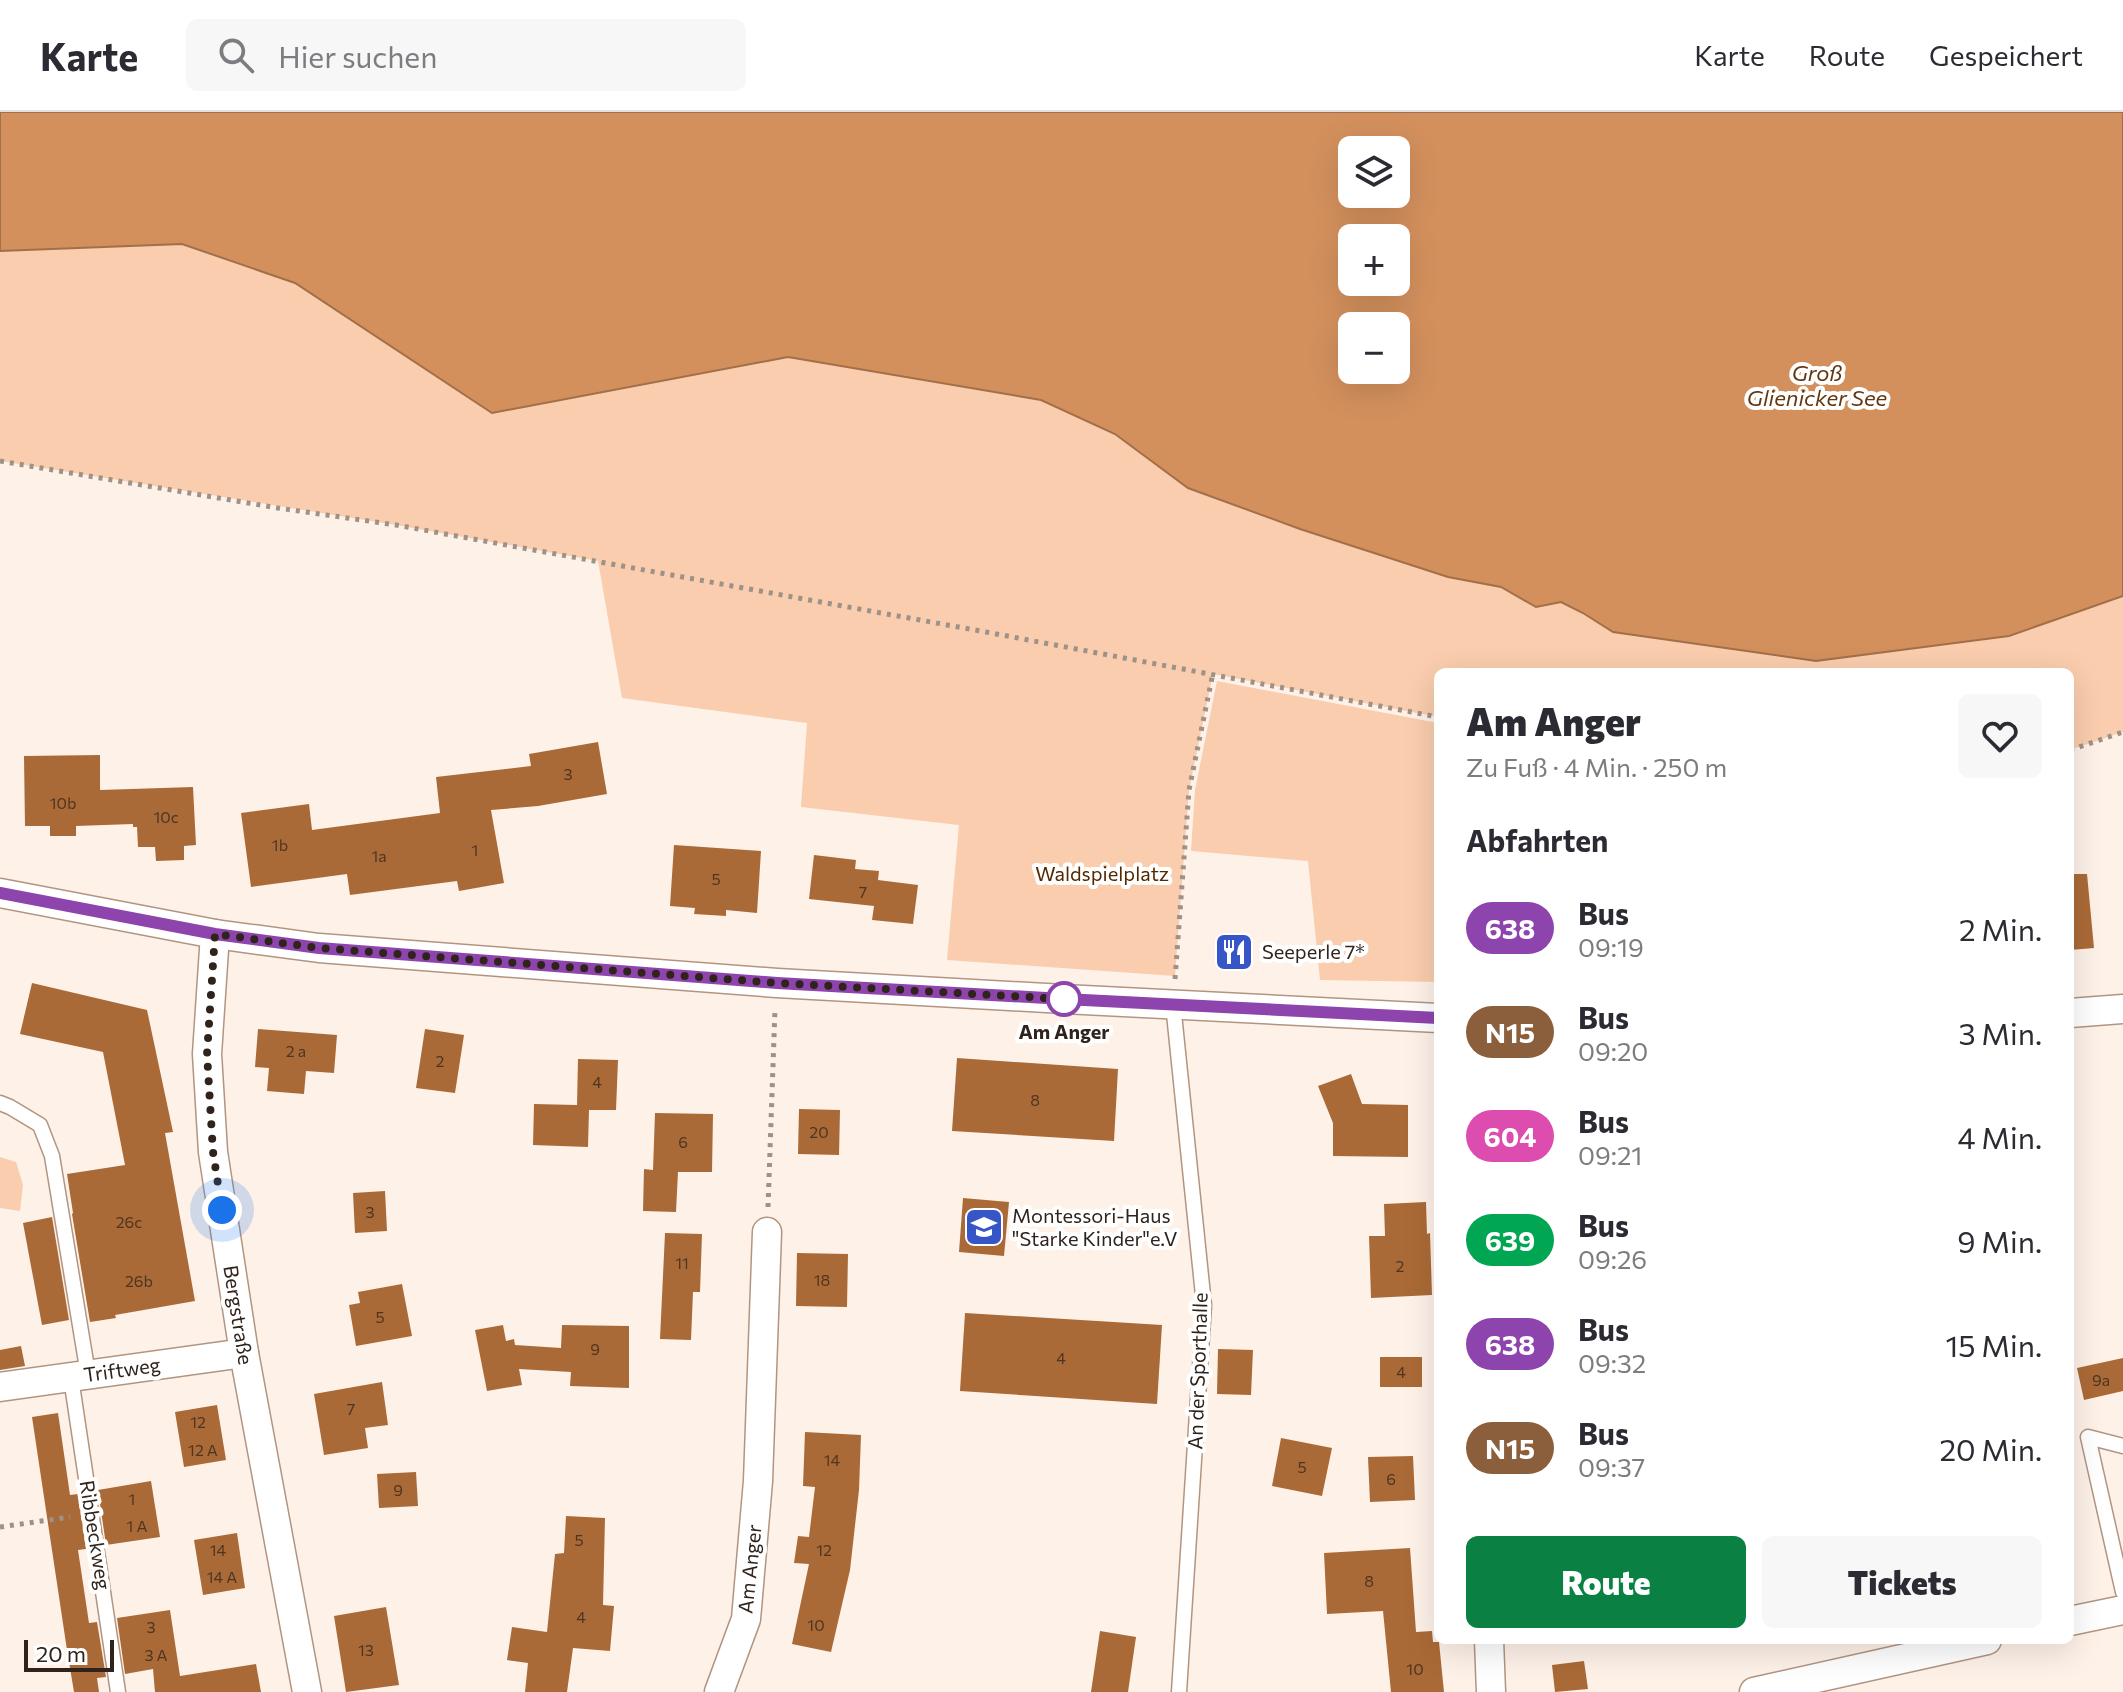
<!DOCTYPE html>
<html lang="de">
<meta charset="utf-8">
<style>
body{margin:0;font-family:Commissioner,sans-serif;background:#f7f7f7;color:#2b2b33;height:100vh;display:flex;flex-direction:column;font-size:30px;white-space:nowrap}
*{box-sizing:border-box;margin:0}
p{font-size:26px;color:#7c7c81}
.icon{flex:none;width:44px;height:44px;fill:none;stroke:currentColor;stroke-width:2;stroke-linecap:round;stroke-linejoin:round}
.map{position:relative;flex:1;overflow:hidden}
.drawer{position:absolute;left:1434px;top:556px;width:640px;height:976px;display:flex;flex-direction:column;background:#fff;border-radius:12px;box-shadow:0 8px 32px #0002}
.drawer>*{flex:none}
.badge{padding:0 16px;border-radius:26px;font-size:28px;line-height:52px}
.fabs{position:absolute;left:1338px;top:24px;display:grid;gap:16px}
.fabs a{display:grid;place-items:center;width:72px;height:72px;border-radius:12px;background:#fff;box-shadow:0 8px 32px #0002;font-size:40px}
.scale{position:absolute;left:24px;bottom:20px;width:90px;box-sizing:border-box;padding-left:8px;border:4px solid #2f231b;border-top:0;font-size:22px;line-height:28px;white-space:nowrap;color:#2f231b;-webkit-text-stroke:6px #fff;paint-order:stroke}
.you{position:absolute;width:40px;height:40px;margin:-20px;border:6px solid #fff;border-radius:50%;background:#1a73e8;box-shadow:0 0 0 12px #1a73e833}
.map>.badge{position:absolute;translate:-50% -50%;box-shadow:0 0 0 4px #fff}
h2{padding:0 32px;font-size:30px;line-height:72px}
.round{display:grid;place-items:center;flex:none;width:84px;height:84px;border-radius:12px;background:#f7f7f7}
.headline{display:flex;align-items:center;justify-content:space-between;height:136px;padding:0 32px}
h1{font-size:38px;font-weight:800;line-height:60px}
.primary-button{display:flex;gap:16px;margin-top:auto;padding:16px 32px}
.primary-button a{flex:1;height:92px;border-radius:12px;background:#0b8043;color:#fff;font-size:32px;font-weight:800;line-height:92px;text-align:center}
.primary-button a+a{background:#f7f7f7;color:#2b2b33}
ul{padding:0;list-style:none}
li{display:flex;align-items:center;gap:24px;height:104px;padding:0 32px}
li div{flex:1}
li b{display:block;font-size:30px}
li em{font-style:normal}
li .badge{min-width:88px;font-weight:700;text-align:center}
header{display:flex;align-items:center;gap:48px;box-sizing:border-box;height:112px;padding:0 40px;background:#fff;border-bottom:2px solid #e1e1e2}
header strong{font-size:38px}
nav{display:flex;gap:44px;margin-inline-start:auto;font-size:28px}
.search{width:560px;height:72px;background:#f7f7f7;display:flex;align-items:center;gap:20px;box-sizing:border-box;padding:0 28px;border-radius:12px;color:#7c7c81;font-size:30px}
.map>svg:first-child{display:block}
</style>
<header>
<strong>Karte</strong>
<div class="search"><svg class="icon" aria-label="search" viewBox="0 0 24 24"><circle cx="10" cy="10" r="6"/><path d="M15 15l6 6"/></svg>Hier suchen</div>
<nav><a>Karte</a><a>Route</a><a>Gespeichert</a></nav>
</header>
<div class="map">
<svg width="2123" height="1580" viewBox="0 0 2123 1580">
<rect width="100%" height="100%" fill="#fef1e8"/>
<g fill="#f9cdad">
<path d="M 182,132 L 295,171 L 492,301 L 788,245 L 1041,288 L 1115,322 L 1188,376 L 1300,417 L 1448,465 L 1501,475 L 1536,495 L 1561,490 L 1583,501 L 2009,524 L 2123,484 L 2123,620 L 2070,638 L 2070,560 L 1438,560 L 1438,605 L 1213,562 L 1189,678 L 1175,864 L 947,848 L 959,713 L 801,695 L 807,611 L 622,586 L 598,449 L 396,413 L 0,349 L 0,139 Z"/>
<path d="M 1217,569 L 1438,611 L 1438,870 L 1320,868 L 1308,749 L 1191,739 L 1195,678 Z"/>
<path d="M 0,1045 L 16,1050 L 23,1073 L 20,1099 L 0,1096 Z"/>
</g>
<path fill="#d3905d" stroke="#a26f49" stroke-width="2" fill-rule="evenodd" d="M 0,0 L 2123,0 L 2123,484 L 2009,524 L 1816,549 L 1613,520 L 1583,501 L 1561,490 L 1536,495 L 1501,475 L 1448,465 L 1300,417 L 1188,376 L 1115,322 L 1041,288 L 788,245 L 492,301 L 295,171 L 182,132 L 0,139 ZM 1352,38 L 1396,38 L 1396,82 L 1352,82 ZM 1352,126 L 1396,126 L 1396,170 L 1352,170 ZM 1352,214 L 1396,214 L 1396,258 L 1352,258 Z"/>
<g fill="#aa6a37">
<path d="M 598,630 L 607,682 L 538,694 L 491,698 L 504,771 L 459,779 L 457,769 L 350,783 L 347,762 L 251,775 L 241,701 L 309,692 L 312,718 L 440,701 L 436,665 L 531,654 L 529,642 Z"/>
<path d="M 100,643 L 100,678 L 193,675 L 196,733 L 184,734 L 184,748 L 156,749 L 155,735 L 138,735 L 137,715 L 133,715 L 133,712 L 76,714 L 76,724 L 50,724 L 50,714 L 25,714 L 24,644 Z"/>
<path d="M 674,733 L 761,739 L 757,801 L 726,798 L 726,804 L 694,802 L 695,796 L 670,794 Z"/>
<path d="M 814,743 L 856,748 L 855,757 L 879,759 L 878,768 L 918,773 L 913,812 L 872,808 L 874,794 L 809,787 Z"/>
<path d="M 2070,762 L 2087,762 L 2094,836 L 2070,838 Z"/>
<path d="M 32,871 L 147,898 L 173,1020 L 165,1021 L 195,1189 L 115,1203 L 116,1206 L 90,1210 L 72,1102 L 73,1101 L 67,1062 L 125,1053 L 103,940 L 20,922 Z"/>
<path d="M 258,917 L 337,923 L 334,961 L 306,959 L 304,982 L 267,979 L 269,956 L 255,955 Z"/>
<path d="M 425,917 L 464,923 L 455,981 L 416,976 Z"/>
<path d="M 957,946 L 1118,957 L 1114,1029 L 952,1019 Z"/>
<path d="M 578,947 L 618,948 L 616,998 L 589,998 L 588,1035 L 533,1033 L 534,992 L 577,993 Z"/>
<path d="M 1351,962 L 1362,992 L 1408,993 L 1408,1045 L 1333,1044 L 1333,1011 L 1318,974 Z"/>
<path d="M 799,997 L 840,998 L 839,1043 L 798,1042 Z"/>
<path d="M 655,1001 L 713,1002 L 712,1060 L 678,1060 L 676,1100 L 643,1099 L 644,1057 L 653,1058 Z"/>
<path d="M 385,1079 L 387,1119 L 355,1121 L 353,1081 Z"/>
<path d="M 963,1086 L 1009,1090 L 1004,1144 L 959,1140 Z"/>
<path d="M 1426,1090 L 1427,1122 L 1430,1121 L 1432,1183 L 1371,1186 L 1369,1124 L 1385,1124 L 1384,1092 Z"/>
<path d="M 52,1105 L 69,1208 L 42,1213 L 23,1111 Z"/>
<path d="M 665,1121 L 702,1122 L 700,1180 L 693,1180 L 691,1228 L 660,1227 Z"/>
<path d="M 797,1141 L 848,1142 L 847,1195 L 796,1194 Z"/>
<path d="M 402,1172 L 412,1224 L 356,1234 L 349,1193 L 360,1191 L 358,1180 Z"/>
<path d="M 965,1201 L 1162,1213 L 1157,1292 L 960,1279 Z"/>
<path d="M 503,1213 L 506,1229 L 514,1227 L 515,1233 L 561,1236 L 562,1213 L 629,1214 L 629,1276 L 570,1274 L 571,1260 L 519,1257 L 522,1273 L 487,1279 L 475,1218 Z"/>
<path d="M 21,1234 L 25,1254 L 0,1258 L 0,1238 Z"/>
<path d="M 1218,1237 L 1253,1238 L 1251,1283 L 1217,1282 Z"/>
<rect x="1380" y="1245" width="42" height="30"/>
<path d="M 2123,1246 L 2123,1279 L 2084,1288 L 2077,1256 Z"/>
<path d="M 382,1270 L 388,1313 L 365,1316 L 368,1336 L 324,1343 L 314,1282 Z"/>
<path d="M 217,1293 L 226,1348 L 184,1355 L 175,1300 Z"/>
<path d="M 58,1301 L 70,1383 L 78,1382 L 86,1437 L 78,1438 L 89,1511 L 97,1510 L 106,1565 L 97,1566 L 99,1580 L 74,1580 L 67,1538 L 32,1305 Z"/>
<path d="M 805,1320 L 861,1323 L 859,1378 L 850,1458 L 831,1540 L 792,1532 L 809,1452 L 794,1451 L 798,1424 L 809,1425 L 815,1375 L 803,1374 Z"/>
<path d="M 1281,1326 L 1332,1336 L 1322,1384 L 1272,1374 Z"/>
<path d="M 1413,1344 L 1415,1388 L 1370,1390 L 1368,1345 Z"/>
<path d="M 416,1360 L 418,1394 L 379,1396 L 377,1362 Z"/>
<path d="M 151,1369 L 160,1425 L 106,1433 L 98,1378 Z"/>
<path d="M 566,1404 L 605,1406 L 603,1493 L 614,1494 L 610,1539 L 573,1536 L 567,1580 L 525,1580 L 528,1551 L 507,1548 L 512,1515 L 547,1520 L 555,1442 L 564,1441 Z"/>
<path d="M 237,1421 L 245,1476 L 203,1483 L 194,1428 Z"/>
<path d="M 1410,1436 L 1416,1520 L 1432,1519 L 1433,1530 L 1439,1530 L 1444,1580 L 1391,1580 L 1383,1499 L 1327,1502 L 1324,1441 Z"/>
<path d="M 386,1495 L 399,1573 L 346,1580 L 334,1504 Z"/>
<path d="M 170,1498 L 180,1564 L 256,1552 L 261,1580 L 155,1580 L 153,1557 L 125,1562 L 117,1506 Z"/>
<path d="M 1100,1519 L 1136,1525 L 1128,1580 L 1091,1580 Z"/>
<path d="M 1584,1549 L 1588,1577 L 1555,1580 L 1552,1553 Z"/>
</g>
<g fill="none" stroke-linecap="round" stroke-linejoin="round">
<g stroke="#b29580" stroke-width="17">
<g id="lane">
<path d="M 1173,892 L 1204,1193 L 1179,1580"/>
<path d="M 0,991 L 10,995 L 40,1013 L 52,1044 L 88,1262"/>
<path d="M 71,1266 L 118,1580"/>
<path d="M 2123,1334 L 2088,1325 L 2123,1480"/>
</g>
</g>
<g stroke="#b29580" stroke-width="31">
<g id="street">
<path d="M 0,781 L 215,822 L 319,836 L 777,871 L 1064,887 L 1438,906"/>
<path d="M 215,822 L 207,942 L 213,1040 L 244,1241 L 307,1580"/>
<path d="M 2070,901 L 2123,897"/>
<path d="M 0,1275 L 244,1241"/>
<path d="M 2070,1509 L 2123,1498"/>
<path d="M 1489,1528 L 1491,1580"/>
<path d="M 719,1580 L 746,1507 L 758,1369 L 767,1120"/>
<path d="M 1754,1580 L 1987,1528"/>
</g>
</g>
<g stroke="#9d9188" stroke-width="5" stroke-dasharray="4 6" stroke-linecap="butt">
<path d="M 0,349 L 278,396 L 396,413 L 986,520 L 1438,605"/>
<path d="M 2070,638 L 2123,620"/>
<path d="M 1175,867 L 1189,678 L 1213,561"/>
<path d="M 768,1095 L 775,897"/>
<path d="M 0,1415 L 70,1405"/>
</g>
<use href="#lane" stroke="#fff" stroke-width="14"/>
<use href="#street" stroke="#fff" stroke-width="28"/>
</g>
<g fill="none" stroke-linecap="round" stroke-linejoin="round">
<g stroke="#fff" stroke-width="18">
<path id="line" d="M 0,781 L 215,822 L 319,836 L 777,871 L 1064,887 L 1438,906"/>
</g>
<use href="#line" stroke="#8e44ad" stroke-width="12"/>
<path stroke="#2f231b" stroke-width="8" stroke-dasharray="0 14.4" d="M 222,1098 L 213,1040 L 207,942 L 215,822 L 319,836 L 777,871 L 1064,887"/>
</g>
<defs>
<g id="restaurant-square" transform="scale(2)"><rect x="-9" y="-9" width="18" height="18" rx="4" fill="#3656c7" stroke="#fff"/><path d="M-5-6h1v4h1v-4h1v4h1v-4h1v5L-1.5 .5V6h-2V.5L-5-1ZM5-6V6H3V1.5H1.5Q1.5-4 5-6Z" fill="#fff"/></g>
<g id="school-square" transform="scale(2)"><rect x="-9" y="-9" width="18" height="18" rx="4" fill="#3656c7" stroke="#fff"/><path d="M0-5L7-2L0 1L-7-2ZM-4 1L0 2.5L4 1V4Q0 6-4 4Z" fill="#fff"/></g>
</defs>
<g fill-rule="evenodd">
<use href="#restaurant-square" x="1234" y="840"/>
<use href="#school-square" x="984" y="1115"/>
</g>
<circle fill="#fff" stroke="#8e44ad" stroke-width="4" cx="1064" cy="887" r="16"/>
<g text-anchor="middle" stroke-width="8" stroke-linejoin="round" paint-order="stroke">
<g font-size="16" fill="#4e3522">
<text x="568" y="668">3</text>
<text x="63" y="697">10b</text>
<text x="166" y="711">10c</text>
<text x="280" y="739">1b</text>
<text x="475" y="744">1</text>
<text x="379" y="750">1a</text>
<text x="716" y="773">5</text>
<text x="863" y="786">7</text>
<text x="296" y="945">2 a</text>
<text x="440" y="955">2</text>
<text x="597" y="976">4</text>
<text x="1035" y="994">8</text>
<text x="819" y="1026">20</text>
<text x="683" y="1036">6</text>
<text x="370" y="1106">3</text>
<text x="129" y="1116">26c</text>
<text x="682" y="1157">11</text>
<text x="1400" y="1160">2</text>
<text x="822" y="1174">18</text>
<text x="139" y="1175">26b</text>
<text x="380" y="1211">5</text>
<text x="595" y="1243">9</text>
<text x="1061" y="1252">4</text>
<text x="1401" y="1266">4</text>
<text x="2101" y="1274">9a</text>
<text x="351" y="1303">7</text>
<text x="198" y="1316">12</text>
<text x="203" y="1344">12 A</text>
<text x="832" y="1354">14</text>
<text x="1302" y="1361">5</text>
<text x="1391" y="1373">6</text>
<text x="398" y="1384">9</text>
<text x="132" y="1393">1</text>
<text x="137" y="1420">1 A</text>
<text x="579" y="1434">5</text>
<text x="218" y="1444">14</text>
<text x="824" y="1444">12</text>
<text x="222" y="1471">14 A</text>
<text x="1369" y="1475">8</text>
<text x="581" y="1511">4</text>
<text x="816" y="1519">10</text>
<text x="151" y="1521">3</text>
<text x="366" y="1544">13</text>
<text x="156" y="1549">3 A</text>
<text x="1415" y="1563">10</text>
</g>
<g font-size="20" fill="#542900" stroke="#fff">
<text x="1102" y="769">Waldspielplatz</text>
</g>
<g font-size="20" fill="#2f231b" stroke="#fff" text-anchor="start">
<text x="1262" y="847">Seeperle 7*</text>
<text x="1012" y="1111">Montessori-Haus<tspan x="1012" dy="23">"Starke Kinder"e.V</tspan></text>
</g>
<g font-size="20" font-weight="bold" fill="#2f231b" stroke="#fff">
<text x="1064" y="927">Am Anger</text>
</g>
<g font-size="20" fill="#2f231b" stroke="#fff">
<text transform="translate(238 1203) rotate(81)" y="7">Bergstraße</text>
<text transform="translate(122 1258) rotate(-8)" y="7">Triftweg</text>
<text transform="translate(1198 1259) rotate(-88)" y="7">An der Sporthalle</text>
<text transform="translate(95 1423) rotate(81)" y="7">Ribbeckweg</text>
<text transform="translate(750 1457) rotate(-84)" y="7">Am Anger</text>
</g>
<g font-size="22" font-style="italic" fill="#633710" stroke="#fff">
<text x="1817" y="269">Groß<tspan x="1817" dy="25">Glienicker See</tspan></text>
</g>
</g>
</svg>
<div class="fabs">
<a><svg class="icon" aria-label="layers" viewBox="0 0 24 24"><path d="M12 4l9 5-9 5-9-5zM3 14l9 5 9-5"/></svg></a>
<a>+</a>
<a>−</a>
</div>
<div class="scale">20 m</div>
<div class="you" style="left:222px;top:1098px"></div>
<section class="drawer">
<div class="headline"><div><h1>Am Anger</h1><p>Zu Fuß · 4 Min. · 250 m</p></div><a class="round"><svg class="icon" aria-label="heart" viewBox="0 0 24 24"><path d="M12 20l-8-8c-3-5 5-10 8-4 3-6 11-1 8 4z"/></svg></a></div>
<h2>Abfahrten</h2>
<ul>
<li><span class="badge" style="background:#8e44ad;color:#fff">638</span><div><b>Bus</b><p>09:19</p></div><em>2 Min.</em></li>
<li><span class="badge" style="background:#8b5e3c;color:#fff">N15</span><div><b>Bus</b><p>09:20</p></div><em>3 Min.</em></li>
<li><span class="badge" style="background:#dd4daf;color:#fff">604</span><div><b>Bus</b><p>09:21</p></div><em>4 Min.</em></li>
<li><span class="badge" style="background:#00a651;color:#fff">639</span><div><b>Bus</b><p>09:26</p></div><em>9 Min.</em></li>
<li><span class="badge" style="background:#8e44ad;color:#fff">638</span><div><b>Bus</b><p>09:32</p></div><em>15 Min.</em></li>
<li><span class="badge" style="background:#8b5e3c;color:#fff">N15</span><div><b>Bus</b><p>09:37</p></div><em>20 Min.</em></li>
</ul>
<div class="primary-button"><a>Route</a><a>Tickets</a></div>
</section>
</div>
